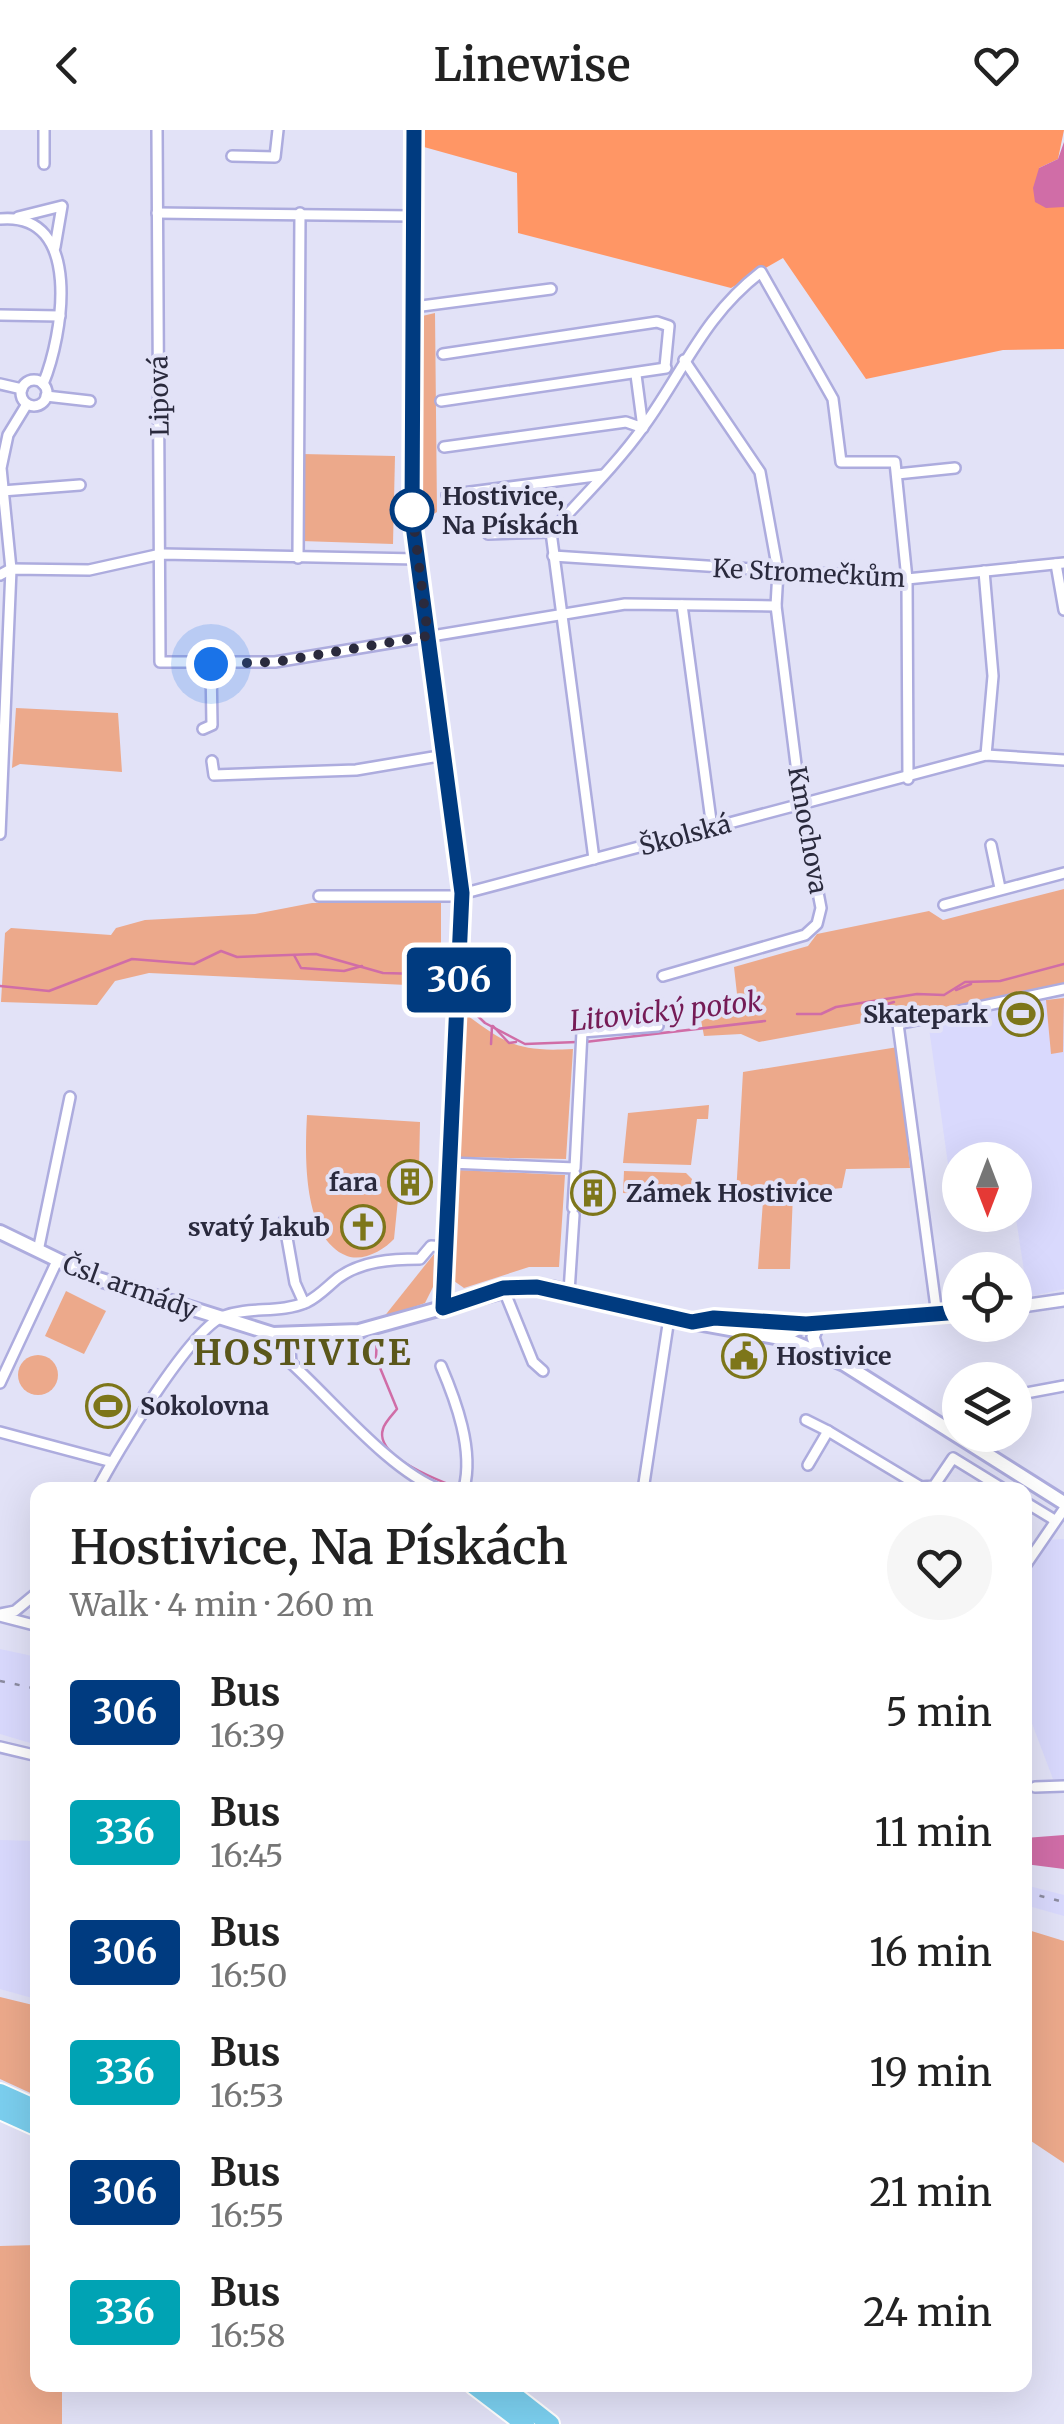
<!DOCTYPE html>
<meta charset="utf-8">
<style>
body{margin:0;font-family:Merriweather,serif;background:#f6f6f6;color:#222;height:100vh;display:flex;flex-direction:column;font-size:38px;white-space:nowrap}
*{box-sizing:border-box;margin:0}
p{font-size:32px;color:#767676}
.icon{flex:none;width:55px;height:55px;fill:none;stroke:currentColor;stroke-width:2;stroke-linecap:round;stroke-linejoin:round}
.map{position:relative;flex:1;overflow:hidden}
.drawer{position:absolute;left:30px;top:1352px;width:1002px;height:910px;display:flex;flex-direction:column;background:#fff;border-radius:20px;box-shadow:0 10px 40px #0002}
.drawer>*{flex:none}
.badge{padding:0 20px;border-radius:8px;font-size:35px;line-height:65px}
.needle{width:65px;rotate:180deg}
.tools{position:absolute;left:942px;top:1012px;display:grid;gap:20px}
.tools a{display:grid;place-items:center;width:90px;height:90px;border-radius:50%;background:#fff;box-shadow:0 10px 40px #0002;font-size:50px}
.you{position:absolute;width:50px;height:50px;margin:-25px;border:8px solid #fff;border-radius:50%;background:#1a73e8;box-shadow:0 0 0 15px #1a73e833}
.map>.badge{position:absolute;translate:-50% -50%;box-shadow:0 0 0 5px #fff}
.round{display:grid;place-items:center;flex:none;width:105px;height:105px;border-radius:52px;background:#f6f6f6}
.overview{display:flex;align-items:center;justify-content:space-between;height:170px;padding:0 40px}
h1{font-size:48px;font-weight:600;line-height:75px}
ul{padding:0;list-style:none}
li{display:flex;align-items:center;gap:30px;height:120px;padding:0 40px}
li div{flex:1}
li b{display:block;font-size:38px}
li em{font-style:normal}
li .badge{min-width:110px;font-weight:700;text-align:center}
header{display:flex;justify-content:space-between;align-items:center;height:130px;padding:0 40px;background:#fff;font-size:45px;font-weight:600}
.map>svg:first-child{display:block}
</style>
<header><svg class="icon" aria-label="back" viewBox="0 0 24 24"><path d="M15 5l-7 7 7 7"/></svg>Linewise<svg class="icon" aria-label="heart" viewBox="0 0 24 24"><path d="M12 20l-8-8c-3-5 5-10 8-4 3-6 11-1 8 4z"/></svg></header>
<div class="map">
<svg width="1064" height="2294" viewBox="0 0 1064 2294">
<rect width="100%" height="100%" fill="#e2e2f7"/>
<g fill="#d9d9fd">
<path d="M 1064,867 L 1064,1159 L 1028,1167 L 1015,1082 L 1015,1030 L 960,1030 L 960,1069 L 953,1070 L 928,891 Z"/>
<path d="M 1064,1409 L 1064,1649 L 1053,1649 L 1025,1575 L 1025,1442 L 1044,1410 Z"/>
<path d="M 0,1519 L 37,1527 L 37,1615 L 0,1604 Z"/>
<path d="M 0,1710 L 37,1711 L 38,1851 L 32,1868 L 0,1859 Z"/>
<path d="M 1025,1755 L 1064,1765 L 1064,1786 L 1025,1775 Z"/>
</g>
<g fill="#eca98b">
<path d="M 435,183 L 437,382 L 420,392 L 423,352 L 416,337 L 418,187 Z"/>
<path d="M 302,324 L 395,326 L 393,414 L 301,411 Z"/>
<path d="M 16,578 L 118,583 L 122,642 L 20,634 L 12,638 Z"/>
<path d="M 1064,759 L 1064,856 L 759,912 L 741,904 L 704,906 L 701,890 L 739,882 L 734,837 L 808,816 L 817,804 L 929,781 L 943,790 Z"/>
<path d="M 441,772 L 441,848 L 410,840 L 407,855 L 149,843 L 115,851 L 97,875 L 1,872 L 5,803 L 11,798 L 111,805 L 116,798 L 145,790 L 255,784 L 312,773 Z"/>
<path d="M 1064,868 L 1063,922 L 1051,924 L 1046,870 Z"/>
<path d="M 1038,873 L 1041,889 L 1004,895 L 1001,879 Z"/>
<path d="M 464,883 C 507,915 519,922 573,919 L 566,1029 L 457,1027 Z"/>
<path d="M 898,917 L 910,1038 L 846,1039 L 842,1058 L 793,1063 L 790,1139 L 758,1139 L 763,1071 L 736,1065 L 743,942 Z"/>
<path d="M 709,975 L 708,989 L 697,989 L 691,1035 L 623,1033 L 628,983 Z"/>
<path d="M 307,985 L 420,992 L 419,1039 L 401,1039 L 394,1109 C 384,1120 363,1132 347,1126 C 302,1108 305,1024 307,985 Z"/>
<path d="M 458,1040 L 565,1045 L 559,1137 L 529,1137 L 464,1158 L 454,1151 Z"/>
<path d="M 624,1041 L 686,1043 L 692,1049 L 690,1066 L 623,1063 Z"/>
<path d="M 434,1124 L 433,1157 L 425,1173 L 383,1188 Z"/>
<path d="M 66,1161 L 106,1181 L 84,1224 L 45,1206 Z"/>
<circle cx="38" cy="1245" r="20"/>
<path d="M 1025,1799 L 1064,1811 L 1064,2033 L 1025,2007 Z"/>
<path d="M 0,1867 L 37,1876 L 37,1966 L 0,1949 Z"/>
<path d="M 37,2115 L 38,2255 L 62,2255 L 62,2294 L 0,2294 L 0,2116 Z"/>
</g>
<path fill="#ff9665" d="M 424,0 L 1064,0 L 1058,29 L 1039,38 L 1064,77 L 1064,219 L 1003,220 L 866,249 L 783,128 L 731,158 L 518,103 L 517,43 L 424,17 Z"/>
<g fill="#d06da7">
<path d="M 1064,12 L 1064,77 L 1046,78 L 1035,72 L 1033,58 L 1039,38 L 1058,29 Z"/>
<path d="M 1064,1705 L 1064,1739 L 1025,1734 L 1025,1708 Z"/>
</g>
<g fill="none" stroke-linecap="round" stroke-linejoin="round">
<g stroke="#d06da7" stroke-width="2.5">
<path d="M 294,825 L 301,838 L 344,841 L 362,836"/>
<path d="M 0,856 L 49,861 L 132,829 L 194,834 L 221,821 L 237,827 L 316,824 L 383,843 L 421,844 L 451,861"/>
<path d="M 956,860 L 971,854"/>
<path d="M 461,870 L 485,893 L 525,914 L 577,912"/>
<path d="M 867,880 L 894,872"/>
<path d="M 797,884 L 821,884 L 836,877 L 917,864 L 944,865 L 965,852 L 1000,851 L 1064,834"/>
<path d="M 493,896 L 509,913 L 516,912"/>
<path d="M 585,912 L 765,891"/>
<path d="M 491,914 L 492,896"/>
<path d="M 377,1207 L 376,1228 L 397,1279 C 393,1284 384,1293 383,1299 C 374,1325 435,1349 453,1356"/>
</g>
<g stroke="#adacde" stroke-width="14">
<g id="minor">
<path d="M 44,0 L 44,34"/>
<path d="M 157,0 L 160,532 L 275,532 L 625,474 L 776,476"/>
<path d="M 232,26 L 275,27 L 278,0"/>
<path d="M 157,83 L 414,86"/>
<path d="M 18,87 L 62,76 L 55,117"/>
<path d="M 0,89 C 84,81 63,206 43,254"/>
<path d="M 414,177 L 551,159"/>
<path d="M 0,185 L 60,186"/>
<path d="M 443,224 L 657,192 L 669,196 L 665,237"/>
<circle cx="34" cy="263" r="13"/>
<path d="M 0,254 L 22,259"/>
<path d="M 46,266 L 90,271"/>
<path d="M 441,271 L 666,238"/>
<path d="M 444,317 L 626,292 L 643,298 L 636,245"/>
<path d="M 897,344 L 955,338"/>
<path d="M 2,361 L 80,355"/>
<path d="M 447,365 L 603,345"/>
<path d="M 551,402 C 582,368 617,334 644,296 C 685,239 703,187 761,142 L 833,269 L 841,332 L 895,332 L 907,449 L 908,649"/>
<path d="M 551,402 L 594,729"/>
<path d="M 488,404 L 551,402"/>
<path d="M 553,426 L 907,449 L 1064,433"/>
<path d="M 298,428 L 300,83"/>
<path d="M 1056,434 L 1064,480"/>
<path d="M 984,441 L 993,546 L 986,625"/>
<path d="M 0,445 L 11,439 L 89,440 L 161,424 L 417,429"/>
<path d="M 682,475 L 712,698"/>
<path d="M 203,599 L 212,595 L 211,534"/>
<path d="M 212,631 L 214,645 L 356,640 L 445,625"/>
<path d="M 0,704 L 11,439 L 1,338 L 8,305 L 27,274"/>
<path d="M 991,715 L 1000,758"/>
<path d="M 319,766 L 454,766 L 986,625 L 1064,630"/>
<path d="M 944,775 L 1064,743"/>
<path d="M 663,846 L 805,805 L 817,794 L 821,778 L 801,674 L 776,476 L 778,441 L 760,342 L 684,230"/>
<path d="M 450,1033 L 575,1038 L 582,902 L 658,896"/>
<path d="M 573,1078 L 575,1044"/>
<path d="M 284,1091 L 295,1153 L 304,1173"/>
<path d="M 38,1121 L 70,967"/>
<path d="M 503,1158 L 533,1232 L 543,1241"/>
<path d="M 569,1162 L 574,1085"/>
<path d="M 937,1185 L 898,894 L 1064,859"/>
<path d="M 289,1206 L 291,1233 C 333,1271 391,1342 441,1360"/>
<path d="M 441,1236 C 456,1271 474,1320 464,1358"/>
<path d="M 0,1253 L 57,1131"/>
<path d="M 1015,1265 L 1064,1256"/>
<path d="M 806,1290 L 828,1301"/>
<path d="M 0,1302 L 112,1332"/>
<path d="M 808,1335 L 828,1301 L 921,1357 L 934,1356 L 953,1328 L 1005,1360"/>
<path d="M 97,1360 C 115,1325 190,1199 224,1186 C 251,1176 279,1184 307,1172 C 319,1166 328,1156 338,1148 C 361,1131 392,1129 420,1129 L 431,1116 L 446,1117"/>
<path d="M 643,1360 L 669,1188"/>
<path d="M 1025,1372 L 1053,1389"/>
<path d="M 1025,1436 L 1064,1379"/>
<path d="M 0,1484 L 15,1481 L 38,1462"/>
<path d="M 0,1486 L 38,1496"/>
<path d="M 0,1617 L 38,1626"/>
<path d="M 1035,1657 L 1064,1656"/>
</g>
</g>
<g stroke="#adacde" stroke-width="16">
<g id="tertiary">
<path d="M 415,0 L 412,388 L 462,763 L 443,1178"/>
<path d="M 1015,1177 L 1064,1170"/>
<path d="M 779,1208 L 806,1195 L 960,1182"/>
<path d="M 818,1221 L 813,1207 L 819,1193"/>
</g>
</g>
<g stroke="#adacde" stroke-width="18">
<path id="secondary" d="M 0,1102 L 95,1148 L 273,1204 L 359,1201 L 521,1156 L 552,1158 L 669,1188 L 786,1209 L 844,1234 L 1064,1373"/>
</g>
<g stroke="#fff" stroke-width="22">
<g id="motorway">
<path d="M 0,1963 L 38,1980"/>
<path d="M 0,1980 L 38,1997"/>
<path d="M 474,2255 L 525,2294"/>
<path d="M 500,2255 L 550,2294"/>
</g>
</g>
<use href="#minor" stroke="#fff" stroke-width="9"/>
<use href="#tertiary" stroke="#fff" stroke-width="11"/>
<use href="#secondary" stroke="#fff" stroke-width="12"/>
<use href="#motorway" stroke="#7bcfef" stroke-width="18"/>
<g stroke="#8c8ca0" stroke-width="2.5" stroke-dasharray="5 10" stroke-linecap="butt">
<path d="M 0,1551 L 38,1559"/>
<path d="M 1025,1762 L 1064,1772"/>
</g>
</g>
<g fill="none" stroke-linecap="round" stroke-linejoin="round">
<g stroke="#fff" stroke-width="22">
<path id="line" d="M 414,0 L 412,388 L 462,763 L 443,1178 L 503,1158 L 537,1157 L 692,1192 L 714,1188 L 806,1194 L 960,1182"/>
</g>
<use href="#line" stroke="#003b80" stroke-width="15"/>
<path stroke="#2a2a3d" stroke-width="10" stroke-dasharray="0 18" d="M 211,534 L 275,532 L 428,506 L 412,380"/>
</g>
<defs>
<g id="stadium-ring" transform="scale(2.25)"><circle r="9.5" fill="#e2e2f7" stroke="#7d761a" stroke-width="1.5"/><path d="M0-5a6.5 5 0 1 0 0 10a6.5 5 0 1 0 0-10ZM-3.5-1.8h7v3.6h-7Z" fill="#7d761a"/></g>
<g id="building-ring" transform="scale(2.25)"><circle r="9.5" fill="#e2e2f7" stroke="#7d761a" stroke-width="1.5"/><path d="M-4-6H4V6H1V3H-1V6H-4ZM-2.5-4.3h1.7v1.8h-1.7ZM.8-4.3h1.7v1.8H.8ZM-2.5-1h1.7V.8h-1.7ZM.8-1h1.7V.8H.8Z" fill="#7d761a"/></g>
<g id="church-ring" transform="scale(2.25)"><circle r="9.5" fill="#e2e2f7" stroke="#7d761a" stroke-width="1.5"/><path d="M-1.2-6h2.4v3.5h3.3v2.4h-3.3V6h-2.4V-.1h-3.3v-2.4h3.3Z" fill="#7d761a"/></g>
<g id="civic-ring" transform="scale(2.25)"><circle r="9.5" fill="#e2e2f7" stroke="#7d761a" stroke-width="1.5"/><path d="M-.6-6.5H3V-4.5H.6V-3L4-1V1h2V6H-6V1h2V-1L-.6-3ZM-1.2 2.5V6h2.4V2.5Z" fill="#7d761a"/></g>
</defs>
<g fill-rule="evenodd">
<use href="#stadium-ring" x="1021" y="884"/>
<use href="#building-ring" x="410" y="1052"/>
<use href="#building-ring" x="593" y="1063"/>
<use href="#church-ring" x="363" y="1097"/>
<use href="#civic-ring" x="744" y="1226"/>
<use href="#stadium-ring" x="108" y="1276"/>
</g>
<circle fill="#fff" stroke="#003b80" stroke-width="5" cx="412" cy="380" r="20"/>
<g text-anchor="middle" stroke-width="8" stroke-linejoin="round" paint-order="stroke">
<g font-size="25" fill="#2a2a3d" stroke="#e2e2f7">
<text transform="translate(159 266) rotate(-91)" y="9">Lipová</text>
<text transform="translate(809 443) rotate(3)" y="9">Ke Stromečkům</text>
<text transform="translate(808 700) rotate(80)" y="9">Kmochova</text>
<text transform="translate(685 705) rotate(-15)" y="9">Školská</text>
<text transform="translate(130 1157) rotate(20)" y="9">Čsl. armády</text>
</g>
<g font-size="25" font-weight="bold" fill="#2a2a3d" stroke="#e2e2f7" text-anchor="start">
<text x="442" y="375">Hostivice,<tspan x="442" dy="29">Na Pískách</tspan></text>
</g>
<g font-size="25" font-weight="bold" fill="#2a2a3d" stroke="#e2e2f7" text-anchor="end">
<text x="988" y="893">Skatepark</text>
<text x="378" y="1061">fara</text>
<text x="626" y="1072" text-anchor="start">Zámek Hostivice</text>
<text x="330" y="1106">svatý Jakub</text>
<text x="776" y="1235" text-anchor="start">Hostivice</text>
<text x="140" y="1285" text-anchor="start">Sokolovna</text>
</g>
<g font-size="28" font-style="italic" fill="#751b56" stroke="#e2e2f7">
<text transform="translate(666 881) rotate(-6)" y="10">Litovický potok</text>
</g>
<g font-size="35" font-weight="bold" letter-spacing="2.5" fill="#5b571a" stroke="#e2e2f7">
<text x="303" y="1235">HOSTIVICE</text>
</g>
</g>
</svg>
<div class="tools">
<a><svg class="needle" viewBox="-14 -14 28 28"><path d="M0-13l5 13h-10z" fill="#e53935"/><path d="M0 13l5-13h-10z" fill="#767676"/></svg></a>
<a><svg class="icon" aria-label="locate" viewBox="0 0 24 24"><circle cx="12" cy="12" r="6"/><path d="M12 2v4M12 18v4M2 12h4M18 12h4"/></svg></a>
<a><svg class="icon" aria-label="layers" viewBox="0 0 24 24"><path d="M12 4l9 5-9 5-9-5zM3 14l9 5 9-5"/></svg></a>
</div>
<div class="you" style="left:211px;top:534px"></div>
<b class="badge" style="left:459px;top:850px;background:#003b80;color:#fff">306</b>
<section class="drawer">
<div class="overview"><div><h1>Hostivice, Na Pískách</h1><p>Walk · 4 min · 260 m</p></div><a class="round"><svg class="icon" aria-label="heart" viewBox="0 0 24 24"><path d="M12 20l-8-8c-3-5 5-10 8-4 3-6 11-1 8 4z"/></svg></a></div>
<ul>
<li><span class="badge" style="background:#003b80;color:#fff">306</span><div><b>Bus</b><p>16:39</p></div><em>5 min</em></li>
<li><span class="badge" style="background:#00a3b4;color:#fff">336</span><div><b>Bus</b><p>16:45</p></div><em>11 min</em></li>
<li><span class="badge" style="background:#003b80;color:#fff">306</span><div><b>Bus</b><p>16:50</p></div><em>16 min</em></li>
<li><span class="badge" style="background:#00a3b4;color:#fff">336</span><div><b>Bus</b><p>16:53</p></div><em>19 min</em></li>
<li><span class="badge" style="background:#003b80;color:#fff">306</span><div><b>Bus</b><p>16:55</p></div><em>21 min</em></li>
<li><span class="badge" style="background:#00a3b4;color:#fff">336</span><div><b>Bus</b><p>16:58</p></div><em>24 min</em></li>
</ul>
</section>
</div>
